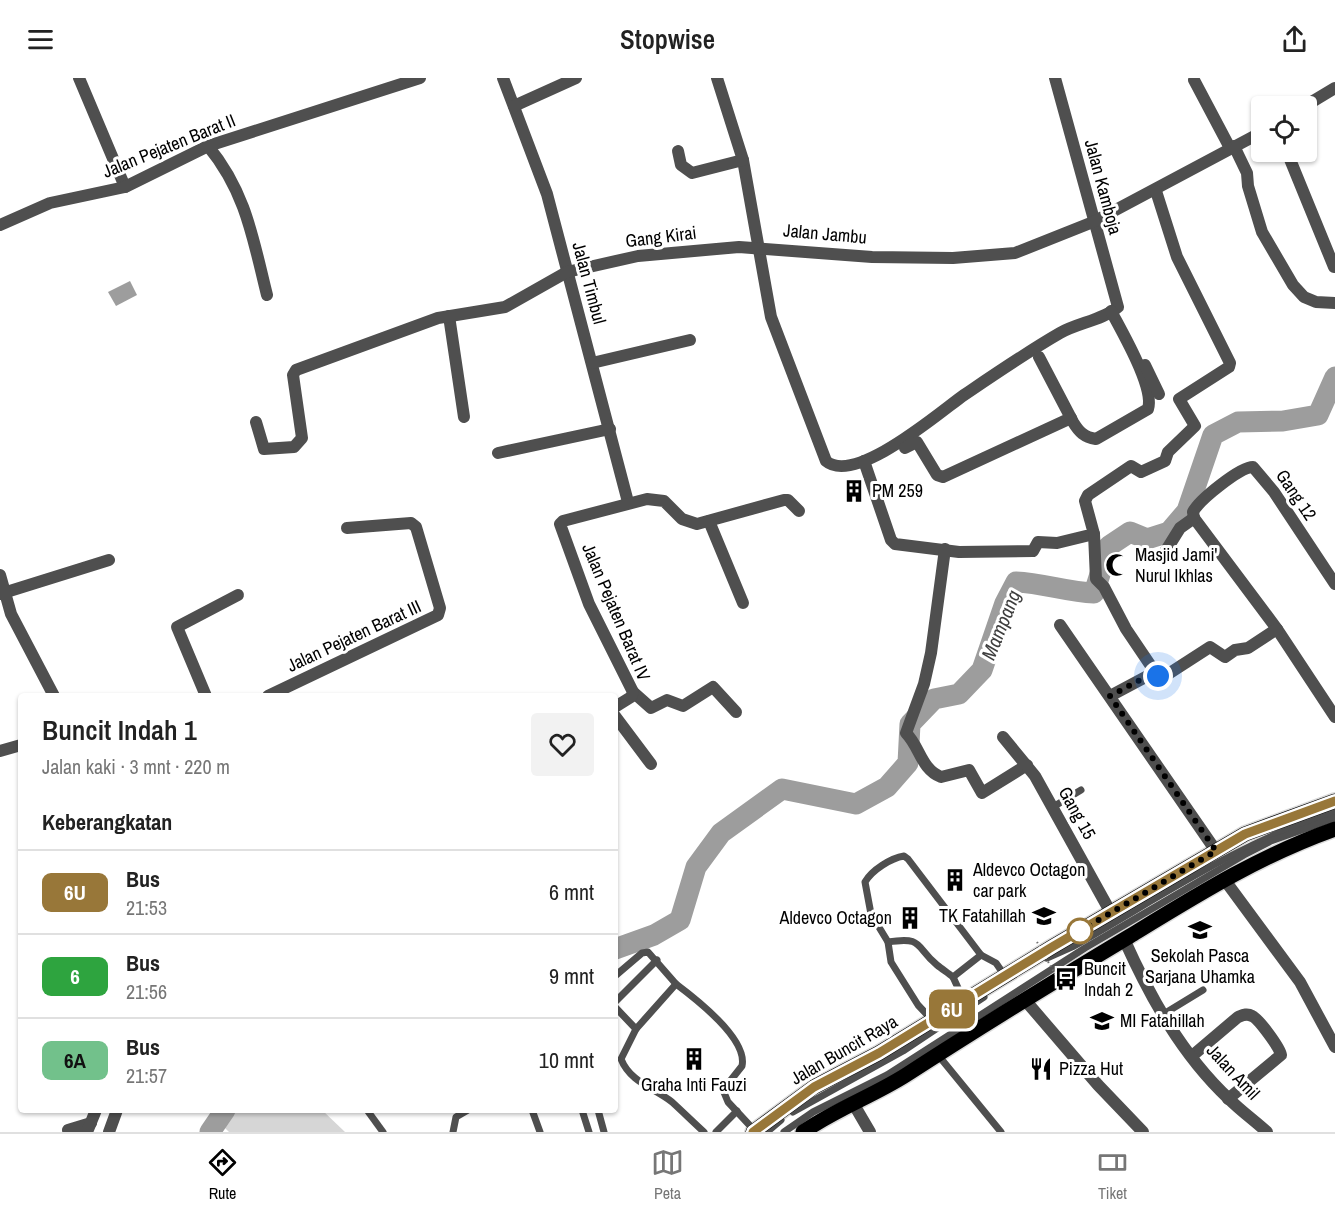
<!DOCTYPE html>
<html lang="id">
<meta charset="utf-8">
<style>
body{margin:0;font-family:"Archivo Narrow",sans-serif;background:#f2f2f2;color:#222;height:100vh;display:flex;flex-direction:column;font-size:22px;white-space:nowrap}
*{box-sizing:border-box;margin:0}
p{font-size:20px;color:#767676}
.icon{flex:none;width:33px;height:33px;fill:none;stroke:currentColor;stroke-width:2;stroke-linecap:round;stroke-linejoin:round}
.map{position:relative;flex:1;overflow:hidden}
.side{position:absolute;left:18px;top:615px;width:600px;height:420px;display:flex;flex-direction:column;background:#fff;border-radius:6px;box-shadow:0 2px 4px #0004}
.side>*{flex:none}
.badge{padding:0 12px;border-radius:9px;font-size:21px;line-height:39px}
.fabs{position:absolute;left:1251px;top:18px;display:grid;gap:12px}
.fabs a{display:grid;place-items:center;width:66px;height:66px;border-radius:6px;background:#fff;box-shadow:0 2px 4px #0004;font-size:30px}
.you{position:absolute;width:30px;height:30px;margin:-15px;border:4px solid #fff;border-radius:50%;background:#1a73e8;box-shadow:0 0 0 9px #1a73e833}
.map>.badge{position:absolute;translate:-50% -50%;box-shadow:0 0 0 3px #fff}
h2{padding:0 24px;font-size:22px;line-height:54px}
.round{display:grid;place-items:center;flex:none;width:63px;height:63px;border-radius:6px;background:#f2f2f2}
.overview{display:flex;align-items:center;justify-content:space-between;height:102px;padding:0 24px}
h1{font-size:28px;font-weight:600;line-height:45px}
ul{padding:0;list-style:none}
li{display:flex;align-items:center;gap:18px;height:84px;padding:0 24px;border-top:2px solid #e0e0e0}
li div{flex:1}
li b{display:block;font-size:22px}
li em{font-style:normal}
li .badge{min-width:66px;font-weight:700;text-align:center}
header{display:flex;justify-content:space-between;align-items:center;height:78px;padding:0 24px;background:#fff;font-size:27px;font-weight:600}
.tab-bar{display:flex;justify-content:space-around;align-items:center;height:84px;border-top:2px solid #e0e0e0;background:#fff;font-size:16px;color:#767676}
.tab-bar a{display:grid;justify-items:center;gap:3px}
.tab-bar .active{color:#000}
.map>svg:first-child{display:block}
</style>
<header><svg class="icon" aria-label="menu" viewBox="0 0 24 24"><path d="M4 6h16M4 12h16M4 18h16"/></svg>Stopwise<svg class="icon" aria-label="share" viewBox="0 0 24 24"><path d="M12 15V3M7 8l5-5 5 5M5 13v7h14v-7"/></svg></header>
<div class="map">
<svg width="1335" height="1054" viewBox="0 0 1335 1054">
<rect width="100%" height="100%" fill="#fff"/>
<path fill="#d6d6d6" d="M 234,1032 L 322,1032 L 345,1054 L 229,1054 L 221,1046 Z"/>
<path fill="#9d9d9d" d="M 130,203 L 137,217 L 116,228 L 108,214 Z"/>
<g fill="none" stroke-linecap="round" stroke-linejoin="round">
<g stroke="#9d9d9d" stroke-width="21">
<path d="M 615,871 L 654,857 L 680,842 L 696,789 L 721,755 L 782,711 L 856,726 L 887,709 L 908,685 L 910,646 L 934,621 L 959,616 L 982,592 L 1005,525 L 1016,504 C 1043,505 1067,514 1094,515 L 1109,468 L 1130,454 L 1147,461 L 1169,454 L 1187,433 L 1213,357 L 1238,344 L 1283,343 L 1318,337 L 1335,299"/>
<path d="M 210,1054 L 225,1032"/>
</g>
<g stroke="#dbdbdb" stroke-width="18">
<g id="primary">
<path d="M 753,1054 L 814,1009 L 879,975 L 1052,869 L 1245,756 L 1335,723"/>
<path d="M 803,1054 C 836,1031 873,1018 906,997 C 980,949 1055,903 1130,858 C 1197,817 1261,777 1335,751"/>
</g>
</g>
<g stroke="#4f4f4f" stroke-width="7">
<path d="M 1053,729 L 1081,712"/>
<path d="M 888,864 C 924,858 915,869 937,887 C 942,891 948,895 953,899 L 981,877"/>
<path d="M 1047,880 L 1074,868 C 1159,820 1241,763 1335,734"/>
<path d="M 615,898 L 642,875 L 648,874 L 676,906"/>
<path d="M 953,899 L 964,923"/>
<path d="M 615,924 L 657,882"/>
<path d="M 615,929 L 636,951"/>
<path d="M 1162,937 L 1203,912"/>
<path d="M 933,943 L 918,927 L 891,884 L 888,864 L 871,836 L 865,804 C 872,792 891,780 904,778 L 908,781 L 981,877 L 996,885 L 1005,898"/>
<path d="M 938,977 L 1001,1054"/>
<path d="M 367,1032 L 383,1054"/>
<path d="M 532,1032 L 540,1054"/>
<path d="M 582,1032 L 589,1054"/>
<path d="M 598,1032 L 604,1054"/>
<path d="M 793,1034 L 903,973 L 984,919"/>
<path d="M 453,1054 L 456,1039 L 468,1032"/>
<path d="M 704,1054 C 693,1044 683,1034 672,1024 C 654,1010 630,1004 621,981 L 636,951 L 676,906 C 696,921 748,961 742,988 L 723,1012 L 728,1024 L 754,1052"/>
<path d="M 716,1054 L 737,1033"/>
<path d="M 767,1054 L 781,1042"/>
<path d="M 784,1054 L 813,1034 L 887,997 L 1085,870 L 1244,777 L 1271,763 L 1335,740"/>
</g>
<g stroke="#4f4f4f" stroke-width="12">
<path d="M 79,0 L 125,109"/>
<path d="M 503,0 L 547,116 L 628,424"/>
<path d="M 717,0 L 743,82 L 771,239 L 826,383 C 855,408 940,334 964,317 C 995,296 1027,274 1060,255 C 1077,245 1103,242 1118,229 L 1055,0"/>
<path d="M 1194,2 L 1230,70"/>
<path d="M 514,28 L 576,0"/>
<path d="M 1305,28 L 1335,10"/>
<path d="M 208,68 C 246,114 253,161 267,217"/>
<path d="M 1234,68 L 1247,95 L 1248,108 L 1262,154 L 1293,207 L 1304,219 L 1316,224 L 1335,225"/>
<path d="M 678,73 L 681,87 L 692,95 L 743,82"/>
<path d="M 1287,74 L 1334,189"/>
<path d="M 0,147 L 50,125 L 125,109 L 208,68 L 420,0"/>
<path d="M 449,238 L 464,339"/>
<path d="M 1039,279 L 1073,344 C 1079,354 1084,359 1096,361 L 1148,331 C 1155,310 1122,254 1111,233"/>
<path d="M 592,285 L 690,262"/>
<path d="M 1145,287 L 1159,316"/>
<path d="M 256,344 L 264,371 L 294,369 L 302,360 L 293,297 L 296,292 L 438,240 L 505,229 L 567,194 L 638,178 L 739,169 L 872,179 L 953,180 L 1015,175 L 1093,144 L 1262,54"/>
<path d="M 905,370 L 917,364 L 937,397 L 943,399 L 1071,340"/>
<path d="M 498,375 L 610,351"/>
<path d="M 864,383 L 891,462 L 895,466 L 959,474 L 1033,473 L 1038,464 L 1057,465 L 1094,456 L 1085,423 L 1088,417 L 1131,388 L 1141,394 L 1165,383 L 1168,374 L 1195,348 L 1179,321 L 1229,289 L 1230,285 L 1177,179 L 1156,113"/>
<path d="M 1194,440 L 1277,551 L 1335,639"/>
<path d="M 1194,440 L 1193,434 C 1199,422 1240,389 1253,389 L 1274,414 L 1335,506"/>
<path d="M 709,443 L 743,525"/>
<path d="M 1094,456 L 1096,501 L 1104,509 L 1126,551 L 1155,594 L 1110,618"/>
<path d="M 945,471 L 931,575 L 924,606 L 906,655 C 920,669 921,691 941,699 L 969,692 L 982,715 L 1027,687"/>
<path d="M 1162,479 L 1180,450 L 1194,440"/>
<path d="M 0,516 L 109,482"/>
<path d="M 1060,547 L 1216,773"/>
<path d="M 1155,594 L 1162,600 L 1210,569 L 1225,579 L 1235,572 L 1248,570 L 1277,551"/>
<path d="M 633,614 L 651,630 L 667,622 L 683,628 L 713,609 L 736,634"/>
<path d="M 206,618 L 177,549 L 238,517"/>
<path d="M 268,618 L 438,537 L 440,530 L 416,449 L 411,445 L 347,450"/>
<path d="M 615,629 L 631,619 L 633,614 L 589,526 L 560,446 L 563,443 L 647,421 L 664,423 L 682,441 L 697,446 L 784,422 L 788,422 L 799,433"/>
<path d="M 615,638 L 651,686"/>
<path d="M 1003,659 L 1035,698 L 1111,835"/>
<path d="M 0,673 L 21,667"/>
<path d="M 1224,801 L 1300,904 L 1335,969"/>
<path d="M 1025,922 L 1098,1007 L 1143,1054"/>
<path d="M 1192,978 L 1238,939 C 1243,937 1247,935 1252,938 C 1259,941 1280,970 1281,977 L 1228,1021"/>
<path d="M 853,1025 L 870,1054"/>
<path d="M 68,1052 L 91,1045"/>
</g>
<g stroke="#4f4f4f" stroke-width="12">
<path d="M 0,497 L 11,536 L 54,618"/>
<path d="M 1124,861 C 1150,919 1182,977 1229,1021 C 1241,1033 1255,1043 1267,1054"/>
<path d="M 87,1054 L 96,1032"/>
<path d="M 109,1054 L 117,1032"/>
</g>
<use href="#primary" stroke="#000" stroke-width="15"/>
<path stroke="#717171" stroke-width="2" stroke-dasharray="1.5 3" stroke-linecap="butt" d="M 1037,864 L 1059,903"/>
</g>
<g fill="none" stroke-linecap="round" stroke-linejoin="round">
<g stroke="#fff" stroke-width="14">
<path id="line" d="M 753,1054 L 814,1009 L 879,975 L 1052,869 L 1245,756 L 1335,723"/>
</g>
<use href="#line" stroke="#987739" stroke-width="9"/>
<path stroke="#000" stroke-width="6" stroke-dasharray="0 10.8" d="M 1080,853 L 1216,773 L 1110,618 L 1155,594 L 1158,598"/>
</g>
<defs>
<g id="building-bare" transform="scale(1.8)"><path d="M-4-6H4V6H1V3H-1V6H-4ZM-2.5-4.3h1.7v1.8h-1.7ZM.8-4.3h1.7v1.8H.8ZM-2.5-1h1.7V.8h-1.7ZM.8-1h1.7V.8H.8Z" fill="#000" stroke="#fff" stroke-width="2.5" paint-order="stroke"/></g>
<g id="mosque-bare" transform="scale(1.8)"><path d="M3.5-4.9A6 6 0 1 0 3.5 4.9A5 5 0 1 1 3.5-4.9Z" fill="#000" stroke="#fff" stroke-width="2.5" paint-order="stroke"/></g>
<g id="school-bare" transform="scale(1.8)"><path d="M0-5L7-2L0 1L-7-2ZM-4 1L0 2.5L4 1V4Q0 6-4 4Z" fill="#000" stroke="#fff" stroke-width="2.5" paint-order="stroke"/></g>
<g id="university-bare" transform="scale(1.8)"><path d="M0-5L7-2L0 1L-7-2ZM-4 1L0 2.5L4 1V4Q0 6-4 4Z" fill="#000" stroke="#fff" stroke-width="2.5" paint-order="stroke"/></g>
<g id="bus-bare" transform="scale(1.8)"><path d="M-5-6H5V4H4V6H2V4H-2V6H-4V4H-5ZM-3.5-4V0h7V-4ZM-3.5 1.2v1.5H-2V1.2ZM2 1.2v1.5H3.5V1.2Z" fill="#000" stroke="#fff" stroke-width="2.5" paint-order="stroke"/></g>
<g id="restaurant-bare" transform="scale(1.8)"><path d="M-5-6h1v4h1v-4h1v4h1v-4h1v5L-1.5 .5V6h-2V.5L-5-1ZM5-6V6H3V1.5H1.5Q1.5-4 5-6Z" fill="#000" stroke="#fff" stroke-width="2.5" paint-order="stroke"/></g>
</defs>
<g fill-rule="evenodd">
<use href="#building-bare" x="854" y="413"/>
<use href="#mosque-bare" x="1117" y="487"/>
<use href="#building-bare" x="955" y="802"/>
<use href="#school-bare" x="1044" y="838"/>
<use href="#building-bare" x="910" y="840"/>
<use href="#university-bare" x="1200" y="852"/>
<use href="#bus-bare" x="1066" y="901"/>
<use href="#school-bare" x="1102" y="943"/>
<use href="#building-bare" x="694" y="981"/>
<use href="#restaurant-bare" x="1041" y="991"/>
</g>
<circle fill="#fff" stroke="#987739" stroke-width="3" cx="1080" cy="853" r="12"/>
<g text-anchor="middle" stroke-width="6" stroke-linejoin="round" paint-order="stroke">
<g font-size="18" fill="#000" stroke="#fff">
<text transform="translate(169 68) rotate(-22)" y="6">Jalan Pejaten Barat II</text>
<text transform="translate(1103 109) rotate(75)" y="6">Jalan Kamboja</text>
<text transform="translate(825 156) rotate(5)" y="6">Jalan Jambu</text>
<text transform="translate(661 159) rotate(-7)" y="6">Gang Kirai</text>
<text transform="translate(589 205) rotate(75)" y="6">Jalan Timbul</text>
<text transform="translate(1296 417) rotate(56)" y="6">Gang 12</text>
<text transform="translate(616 534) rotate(67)" y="6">Jalan Pejaten Barat IV</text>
<text transform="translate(354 558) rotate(-25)" y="6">Jalan Pejaten Barat III</text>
<text transform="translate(1077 735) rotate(61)" y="6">Gang 15</text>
<text transform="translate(844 972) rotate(-30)" y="6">Jalan Buncit Raya</text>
<text transform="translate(1233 994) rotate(47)" y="6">Jalan Amil</text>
</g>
<g font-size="18" fill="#000" stroke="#fff" text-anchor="start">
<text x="872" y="419">PM 259</text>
<text x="1135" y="483">Masjid Jami'<tspan x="1135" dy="21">Nurul Ikhlas</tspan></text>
<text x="973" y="798">Aldevco Octagon<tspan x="973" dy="21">car park</tspan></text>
<text x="1026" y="844" text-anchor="end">TK Fatahillah</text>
<text x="892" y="846" text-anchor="end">Aldevco Octagon</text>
<text x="1200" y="884" text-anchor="middle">Sekolah Pasca<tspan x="1200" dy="21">Sarjana Uhamka</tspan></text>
<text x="1084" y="897">Buncit<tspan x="1084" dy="21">Indah 2</tspan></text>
<text x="1120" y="949">MI Fatahillah</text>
<text x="1059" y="997">Pizza Hut</text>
<text x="694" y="1013" text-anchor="middle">Graha Inti Fauzi</text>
</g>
<g font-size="20" font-style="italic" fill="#3e3e3e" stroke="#fff">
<text transform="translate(1001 547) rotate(-68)" y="7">Mampang</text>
</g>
</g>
</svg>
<div class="fabs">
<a><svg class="icon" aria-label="locate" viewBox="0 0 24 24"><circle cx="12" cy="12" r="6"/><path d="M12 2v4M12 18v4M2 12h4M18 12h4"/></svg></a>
</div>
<div class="you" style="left:1158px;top:598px"></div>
<b class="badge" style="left:952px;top:931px;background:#987739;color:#fff">6U</b>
<section class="side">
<div class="overview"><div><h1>Buncit Indah 1</h1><p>Jalan kaki · 3 mnt · 220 m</p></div><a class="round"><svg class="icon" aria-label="heart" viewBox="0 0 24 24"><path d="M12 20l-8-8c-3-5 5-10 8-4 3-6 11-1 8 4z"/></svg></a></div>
<h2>Keberangkatan</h2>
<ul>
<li><span class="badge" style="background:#987739;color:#fff">6U</span><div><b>Bus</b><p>21:53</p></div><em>6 mnt</em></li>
<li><span class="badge" style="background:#2ea43f;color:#fff">6</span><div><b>Bus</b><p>21:56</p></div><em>9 mnt</em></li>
<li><span class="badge" style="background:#72c18b;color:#111">6A</span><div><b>Bus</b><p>21:57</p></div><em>10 mnt</em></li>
</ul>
</section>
</div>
<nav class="tab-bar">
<a class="active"><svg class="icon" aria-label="directions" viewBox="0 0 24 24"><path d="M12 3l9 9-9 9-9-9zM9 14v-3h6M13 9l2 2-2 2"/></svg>Rute</a>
<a><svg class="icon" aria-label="map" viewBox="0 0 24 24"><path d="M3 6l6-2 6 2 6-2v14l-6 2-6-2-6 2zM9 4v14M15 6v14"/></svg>Peta</a>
<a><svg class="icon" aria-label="tickets" viewBox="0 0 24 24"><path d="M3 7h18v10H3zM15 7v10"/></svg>Tiket</a>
</nav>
